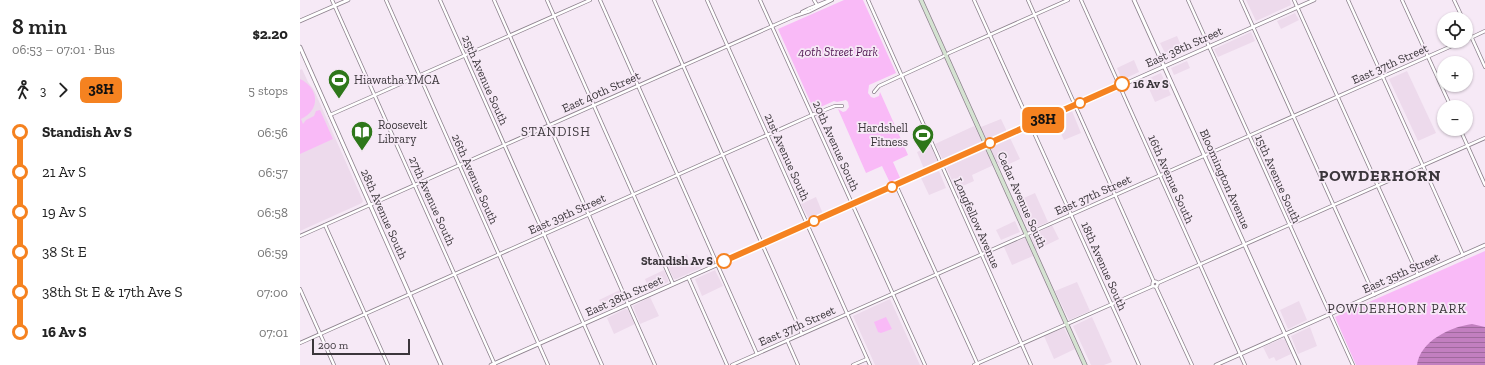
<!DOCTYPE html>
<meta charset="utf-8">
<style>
body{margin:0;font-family:"Zilla Slab",serif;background:#f6f6f6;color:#222;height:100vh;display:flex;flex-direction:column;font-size:15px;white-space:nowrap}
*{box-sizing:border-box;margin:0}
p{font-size:13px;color:#767676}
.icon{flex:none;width:22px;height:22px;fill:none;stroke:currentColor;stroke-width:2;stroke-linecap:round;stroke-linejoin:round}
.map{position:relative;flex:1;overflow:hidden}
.drawer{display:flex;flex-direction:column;background:#fff;width:300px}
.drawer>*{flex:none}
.badge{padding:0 8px;border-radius:6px;font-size:14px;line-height:26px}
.fabs{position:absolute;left:1137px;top:12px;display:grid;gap:8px}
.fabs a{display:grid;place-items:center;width:36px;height:36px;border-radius:50%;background:#fff;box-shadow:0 1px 3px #0004;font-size:20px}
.scale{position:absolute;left:12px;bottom:10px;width:98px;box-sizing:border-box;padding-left:4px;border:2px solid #3b363b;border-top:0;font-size:11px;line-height:14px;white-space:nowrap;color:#3b363b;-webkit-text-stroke:3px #f6e9f6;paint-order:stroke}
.map>.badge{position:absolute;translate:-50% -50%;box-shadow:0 0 0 2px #fff}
.legs{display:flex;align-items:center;gap:6px;height:44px;padding:0 12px;font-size:13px}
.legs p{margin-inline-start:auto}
.headline{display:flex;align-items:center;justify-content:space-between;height:68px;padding:0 12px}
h1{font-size:22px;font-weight:600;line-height:30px}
ul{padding:0 12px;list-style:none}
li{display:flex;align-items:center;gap:14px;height:40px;font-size:15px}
li i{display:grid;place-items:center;width:6px;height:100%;margin:0 5px;background:currentColor}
li i::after{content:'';width:10px;height:10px;margin:-5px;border:3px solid;border-radius:50%;background:#fff}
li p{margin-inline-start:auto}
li:first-child i{background:linear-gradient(#0000 50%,currentColor 0)}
li:last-child i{background:linear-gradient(currentColor 50%,#0000 0)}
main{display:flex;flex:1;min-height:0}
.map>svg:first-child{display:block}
</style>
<main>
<section class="drawer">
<div class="headline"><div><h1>8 min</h1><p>06:53 – 07:01 · Bus</p></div><b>$2.20</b></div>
<div class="legs"><svg class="icon" aria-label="walk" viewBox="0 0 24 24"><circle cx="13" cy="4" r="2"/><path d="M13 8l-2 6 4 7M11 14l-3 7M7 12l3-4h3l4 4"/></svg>3<svg class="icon" aria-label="forward" viewBox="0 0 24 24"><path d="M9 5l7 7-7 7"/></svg><b class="badge" style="background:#f58220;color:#111">38H</b><p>5 stops</p></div>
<ul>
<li><i style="color:#f58220"></i><b>Standish Av S</b><p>06:56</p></li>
<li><i style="color:#f58220"></i><span>21 Av S</span><p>06:57</p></li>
<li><i style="color:#f58220"></i><span>19 Av S</span><p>06:58</p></li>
<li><i style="color:#f58220"></i><span>38 St E</span><p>06:59</p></li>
<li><i style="color:#f58220"></i><span>38th St E &amp; 17th Ave S</span><p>07:00</p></li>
<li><i style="color:#f58220"></i><b>16 Av S</b><p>07:01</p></li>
</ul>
</section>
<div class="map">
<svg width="1185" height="365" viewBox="0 0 1185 365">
<defs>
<pattern id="water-rules" width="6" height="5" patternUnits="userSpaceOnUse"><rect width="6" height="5" fill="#c27fc0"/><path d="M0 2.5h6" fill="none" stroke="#9f699d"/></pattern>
</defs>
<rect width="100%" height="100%" fill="#f6e9f6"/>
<g fill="#eddaec">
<path d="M 946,0 L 990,0 L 991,5 L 956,21 Z"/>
<path d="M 995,13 L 999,20 L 981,29 L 977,21 Z"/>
<path d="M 951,32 L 955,41 L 918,57 L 914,49 Z"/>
<path d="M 877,36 L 884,52 L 868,59 L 860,43 Z"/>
<path d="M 834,60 L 839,72 L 822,80 L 817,68 Z"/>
<path d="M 887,61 L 890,68 L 874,75 L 871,68 Z"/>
<path d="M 2,69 L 8,82 L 14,90 L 63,201 L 62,203 L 0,231 L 0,70 Z"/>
<path d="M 1107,71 L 1136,133 L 1118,141 L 1089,79 Z"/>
<path d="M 861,73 L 871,95 L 855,102 L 845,80 Z"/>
<path d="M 772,111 L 781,133 L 764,140 L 754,119 Z"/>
<path d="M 701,119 L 720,159 L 700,168 L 698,163 L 672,175 L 674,181 L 656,189 L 646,167 L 664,159 L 661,153 L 643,160 L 635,144 L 674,126 L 676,129 Z"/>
<path d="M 631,146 L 638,162 L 637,164 L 624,169 L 617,152 Z"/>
<path d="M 639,171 L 646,188 L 629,195 L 621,178 Z"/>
<path d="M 735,193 L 748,222 L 729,230 L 715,202 Z"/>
<path d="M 516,197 L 523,214 L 509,219 L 501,204 Z"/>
<path d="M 715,221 L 720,232 L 701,240 L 696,230 Z"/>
<path d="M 752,225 L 759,239 L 736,250 L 731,236 Z"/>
<path d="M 725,238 L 733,256 L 712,265 L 704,247 Z"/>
<path d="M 387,254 L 389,259 L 396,256 L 401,268 L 376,279 L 374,279 L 366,263 Z"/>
<path d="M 364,270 L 368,280 L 368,282 L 350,291 L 345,279 Z"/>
<path d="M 415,270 L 423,286 L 402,296 L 395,279 Z"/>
<path d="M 777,282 L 790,311 L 769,320 L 755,291 Z"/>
<path d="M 320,290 L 324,302 L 304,311 L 299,300 Z"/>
<path d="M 350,297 L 359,316 L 340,324 L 333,306 Z"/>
<path d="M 590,299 L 620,365 L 575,365 L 553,316 Z"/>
<path d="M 999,301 L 1007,320 L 988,329 L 980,310 Z"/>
<path d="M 325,309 L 328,310 L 335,324 L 314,334 L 307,318 Z"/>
<path d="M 792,317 L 812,362 L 804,365 L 791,365 L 773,326 Z"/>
<path d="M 1010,327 L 1017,346 L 998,354 L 991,336 Z"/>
<path d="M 764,328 L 775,349 L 754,359 L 744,336 Z"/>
<path d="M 981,339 L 985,340 L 991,354 L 976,361 L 974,357 L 969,359 L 963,347 Z"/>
</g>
<g fill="#f9baf7">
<path d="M 544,0 L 563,0 L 596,73 L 569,85 L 568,93 L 571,97 L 574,98 L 579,96 L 580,92 L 608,155 L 593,162 L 601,180 L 591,185 L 582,166 L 566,173 L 538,109 L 543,112 L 546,111 L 549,107 L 548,102 L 546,100 L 537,102 L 534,101 L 514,110 L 478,29 Z"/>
<path d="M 0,79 C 19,88 21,110 1,119 L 3,124 L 6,120 L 14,116 L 16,111 L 20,110 L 33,139 L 0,154 Z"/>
<path d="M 1185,251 L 1185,365 L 1056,365 L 1035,317 Z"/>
<path d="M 586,317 L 592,329 L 581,333 L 578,332 L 574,322 Z"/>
</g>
<path fill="url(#water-rules)" d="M 1172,324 L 1185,327 L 1185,365 L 1117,365 C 1120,341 1150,327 1172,324 Z"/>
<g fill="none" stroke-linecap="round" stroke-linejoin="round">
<g stroke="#8c808c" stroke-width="4">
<g id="minor">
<path d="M 32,0 L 195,365"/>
<path d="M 86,0 L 248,365"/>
<path d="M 140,0 L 302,365"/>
<path d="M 194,0 L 355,365"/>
<path d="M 247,0 L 373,284"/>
<path d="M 300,0 L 457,354"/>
<path d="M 354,0 L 502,334"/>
<path d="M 407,0 L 570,365"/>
<path d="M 460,0 L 625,365"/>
<path d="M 514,0 L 517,5"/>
<path d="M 568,0 L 731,365"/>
<path d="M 674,0 L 839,365"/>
<path d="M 728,0 L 854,282"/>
<path d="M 781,0 L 945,365"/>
<path d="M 888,0 L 1053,365"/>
<path d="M 941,0 L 1074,295"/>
<path d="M 994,0 L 1118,275"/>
<path d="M 1048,0 L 1133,188 L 1163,255"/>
<path d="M 1102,0 L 1151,107"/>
<path d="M 1154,0 L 1163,19"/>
<path d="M 502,12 L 508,9 L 530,0"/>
<path d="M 1166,25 L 1185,67"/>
<path d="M 1166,40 L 1185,31"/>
<path d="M 574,92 L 579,86 L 642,57 L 649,53 L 768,0"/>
<path d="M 30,115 L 290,0"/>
<path d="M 1160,129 L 1185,185"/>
<path d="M 596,185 L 678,365"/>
<path d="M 25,225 L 88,365"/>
<path d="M 0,236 L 495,16 L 510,11 L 532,0"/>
<path d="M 388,277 L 427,365"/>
<circle cx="855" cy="284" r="2.5"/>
<path d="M 858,283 L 1185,138"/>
<path d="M 856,287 L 892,365"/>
<path d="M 0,289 L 34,365"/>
<path d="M 487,340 L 498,365"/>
<path d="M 0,343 L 512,115 L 535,106 L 542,106"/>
<path d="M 432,365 L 1163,41"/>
<path d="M 553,365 L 567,359"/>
<path d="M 674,365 L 853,286"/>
</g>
</g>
<g stroke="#8c808c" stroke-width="4.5">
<g id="tertiary">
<path d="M 834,0 L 999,365"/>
<path d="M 0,21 L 48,0"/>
<path d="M 0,47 L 141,365"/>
<path d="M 191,365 L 1014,0"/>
<path d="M 916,365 L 1185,245"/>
</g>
</g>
<g stroke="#8c808c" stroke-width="5">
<path id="secondary" d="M 621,0 L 785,365"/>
</g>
<use href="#minor" stroke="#fff" stroke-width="2.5"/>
<use href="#tertiary" stroke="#fff" stroke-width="3"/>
<use href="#secondary" stroke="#d5e3d2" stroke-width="3.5"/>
</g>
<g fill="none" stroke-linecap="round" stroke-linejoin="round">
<g stroke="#fff" stroke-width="9">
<path id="line-1" d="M 424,261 L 822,84"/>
</g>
<use href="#line-1" stroke="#f58220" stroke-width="6"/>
</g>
<defs>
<g id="stadium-pin" transform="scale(1.15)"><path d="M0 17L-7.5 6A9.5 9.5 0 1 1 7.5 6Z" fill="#2e771a" stroke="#f6e9f6"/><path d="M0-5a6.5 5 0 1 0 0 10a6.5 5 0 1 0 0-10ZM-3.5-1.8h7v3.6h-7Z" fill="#fff"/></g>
<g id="library-pin" transform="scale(1.15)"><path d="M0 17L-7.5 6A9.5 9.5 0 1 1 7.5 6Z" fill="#2e771a" stroke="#f6e9f6"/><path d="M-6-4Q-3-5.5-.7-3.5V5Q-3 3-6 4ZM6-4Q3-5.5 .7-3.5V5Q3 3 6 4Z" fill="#fff"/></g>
</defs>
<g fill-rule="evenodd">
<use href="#stadium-pin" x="39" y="80"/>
<use href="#library-pin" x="62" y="132"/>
<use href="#stadium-pin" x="623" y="135"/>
</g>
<g fill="#fff" stroke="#f58220" stroke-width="2">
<circle cx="822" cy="84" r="7"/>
<circle cx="780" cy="103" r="5"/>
<circle cx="690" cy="143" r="5"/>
<circle cx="592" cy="187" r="5"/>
<circle cx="514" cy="221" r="5"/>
<circle cx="424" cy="261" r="7"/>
</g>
<g text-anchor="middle" stroke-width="3.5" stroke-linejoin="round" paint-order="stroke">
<g font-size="12" fill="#3b363b" stroke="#f6e9f6">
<text transform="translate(884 47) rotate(-24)" y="4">East 38th Street</text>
<text transform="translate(1090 64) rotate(-24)" y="4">East 37th Street</text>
<text transform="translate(185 80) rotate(66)" y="4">25th Avenue South</text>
<text transform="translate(301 92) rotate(-24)" y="4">East 40th Street</text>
<text transform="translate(536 146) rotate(66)" y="4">20th Avenue South</text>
<text transform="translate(487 157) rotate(66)" y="4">21st Avenue South</text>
<text transform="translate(175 179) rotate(66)" y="4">26th Avenue South</text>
<text transform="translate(871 179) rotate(66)" y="4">16th Avenue South</text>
<text transform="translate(925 179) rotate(66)" y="4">Bloomington Avenue</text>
<text transform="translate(978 179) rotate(66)" y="4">15th Avenue South</text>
<text transform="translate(793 195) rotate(-24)" y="4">East 37th Street</text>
<text transform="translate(722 200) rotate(66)" y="4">Cedar Avenue South</text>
<text transform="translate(132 201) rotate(66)" y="4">27th Avenue South</text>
<text transform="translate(84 214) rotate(66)" y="4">28th Avenue South</text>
<text transform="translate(267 214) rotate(-24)" y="4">East 39th Street</text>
<text transform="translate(677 223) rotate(66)" y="4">Longfellow Avenue</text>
<text transform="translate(804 266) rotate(66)" y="4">18th Avenue South</text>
<text transform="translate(1101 273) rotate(-24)" y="4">East 35th Street</text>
<text transform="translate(324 296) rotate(-24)" y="4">East 38th Street</text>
<text transform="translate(497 326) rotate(-24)" y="4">East 37th Street</text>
</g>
<g font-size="12" font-style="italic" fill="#4e124f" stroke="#f6e9f6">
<text x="538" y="56">40th Street Park</text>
</g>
<g font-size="12" fill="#3b363b" stroke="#f6e9f6" text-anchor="start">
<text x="54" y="84">Hiawatha YMCA</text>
<text x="78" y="129">Roosevelt<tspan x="78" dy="14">Library</tspan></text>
<text x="608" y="132" text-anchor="end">Hardshell<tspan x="608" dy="14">Fitness</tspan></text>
</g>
<g font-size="12" font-weight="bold" fill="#3b363b" stroke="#f6e9f6" text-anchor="start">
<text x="833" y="88">16 Av S</text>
<text x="413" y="265" text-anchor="end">Standish Av S</text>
</g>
<g font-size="13" letter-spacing="1" fill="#3b363b" stroke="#f6e9f6">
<text x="256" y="136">STANDISH</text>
<text x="1097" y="313">POWDERHORN PARK</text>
</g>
<g font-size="16" font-weight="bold" letter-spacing="1" fill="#3b363b" stroke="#f6e9f6">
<text x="1080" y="181">POWDERHORN</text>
</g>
</g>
</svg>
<div class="fabs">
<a><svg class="icon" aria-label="locate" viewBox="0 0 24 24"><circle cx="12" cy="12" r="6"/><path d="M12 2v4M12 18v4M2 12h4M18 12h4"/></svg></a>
<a>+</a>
<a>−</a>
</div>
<div class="scale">200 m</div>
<b class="badge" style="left:743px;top:120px;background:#f58220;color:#111">38H</b>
</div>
</main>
